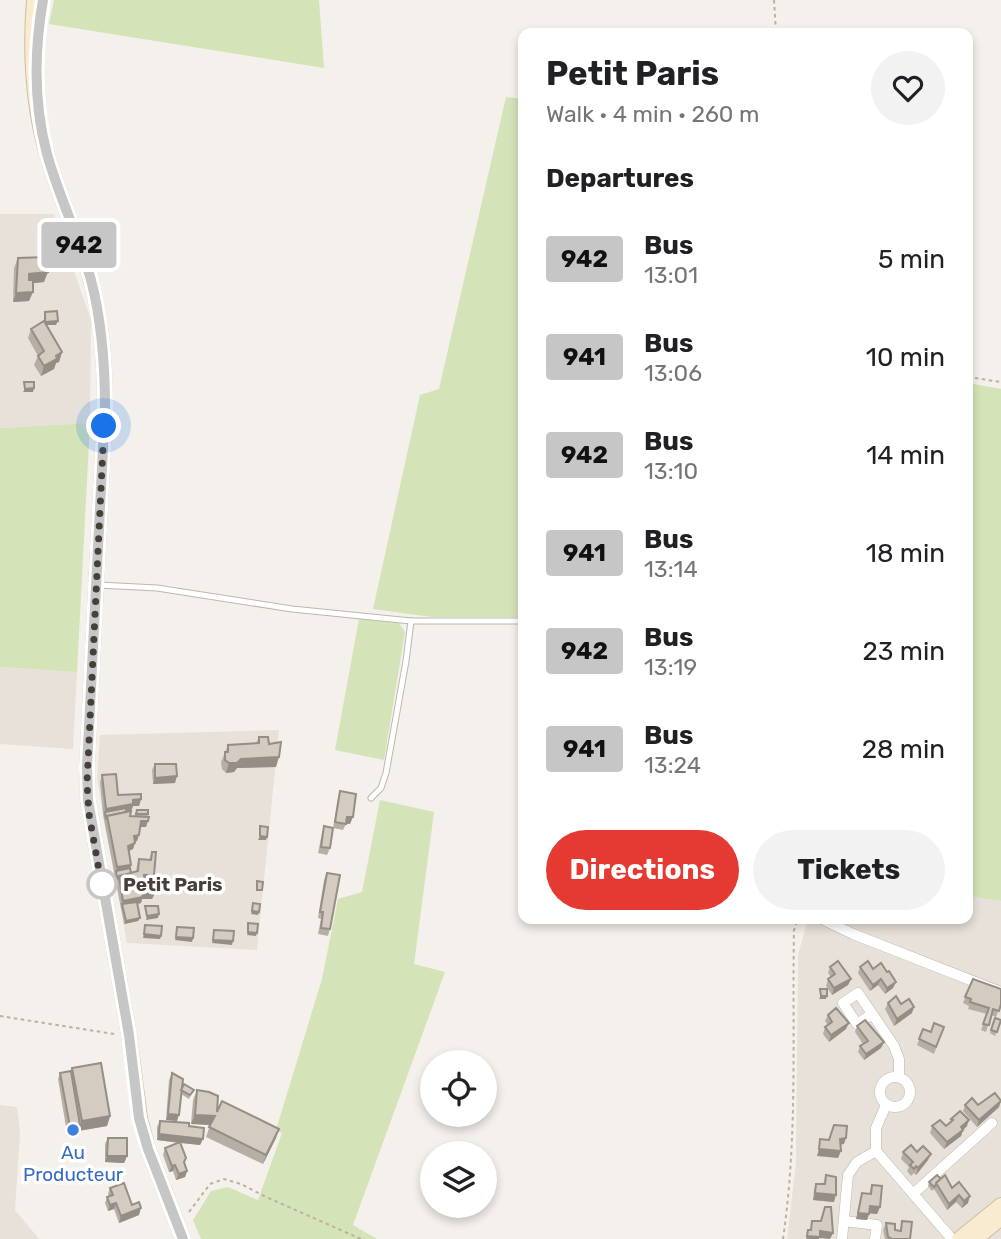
<!DOCTYPE html>
<meta charset="utf-8">
<style>
body{margin:0;font-family:Rubik,sans-serif;background:#f2f2f2;color:#202124;height:100vh;display:flex;flex-direction:column;font-size:26px;white-space:nowrap}
*{box-sizing:border-box;margin:0}
p{font-size:23px;color:#757577}
.icon{flex:none;width:38px;height:38px;fill:none;stroke:currentColor;stroke-width:2;stroke-linecap:round;stroke-linejoin:round}
.map{position:relative;flex:1;overflow:hidden}
.drawer{position:absolute;left:518px;top:28px;width:455px;height:896px;display:flex;flex-direction:column;background:#fff;border-radius:14px;box-shadow:0 4px 10px #0003}
.drawer>*{flex:none}
.badge{padding:0 14px;border-radius:5px;font-size:24px;line-height:46px}
.fabs{position:absolute;left:420px;top:1050px;display:grid;gap:14px}
.fabs a{display:grid;place-items:center;width:77px;height:77px;border-radius:50%;background:#fff;box-shadow:0 4px 10px #0003;font-size:35px}
.you{position:absolute;width:35px;height:35px;margin:-18px;border:5px solid #fff;border-radius:50%;background:#1a73e8;box-shadow:0 0 0 10px #1a73e833}
.map>.badge{position:absolute;translate:-50% -50%;box-shadow:0 0 0 4px #fff}
h2{padding:0 28px;font-size:26px;line-height:63px}
.round{display:grid;place-items:center;flex:none;width:74px;height:74px;border-radius:37px;background:#f2f2f2}
.overview{display:flex;align-items:center;justify-content:space-between;height:119px;padding:0 28px}
h1{font-size:33px;font-weight:700;line-height:52px}
.action{display:flex;gap:14px;margin-top:auto;padding:14px 28px}
.action a{flex:1;height:80px;border-radius:42px;background:#e43a31;color:#fff;font-size:28px;font-weight:700;line-height:80px;text-align:center}
.action a+a{background:#f2f2f2;color:#202124}
ul{padding:0;list-style:none}
li{display:flex;align-items:center;gap:21px;height:98px;padding:0 28px}
li div{flex:1}
li b{display:block;font-size:26px}
li em{font-style:normal}
li .badge{min-width:77px;font-weight:700;text-align:center}
.map>svg:first-child{display:block}
</style>
<div class="map">
<svg width="1001" height="1239" viewBox="0 0 1001 1239">
<rect width="100%" height="100%" fill="#f4f0eb"/>
<g fill="#e7e1d9">
<path d="M 0,214 L 54,214 L 91,320 L 90,423 L 0,428 Z"/>
<path d="M 0,667 L 77,672 L 73,749 L 0,744 Z"/>
<path d="M 279,730 L 257,950 L 127,943 L 97,779 L 100,735 Z"/>
<path d="M 968,896 L 1001,901 L 1001,1239 L 787,1239 L 796,1163 L 798,955 L 808,919 L 968,919 Z"/>
<path d="M 0,1105 L 17,1107 L 20,1133 L 15,1210 L 39,1239 L 0,1239 Z"/>
</g>
<g fill="#d4e3b8">
<path d="M 54,0 L 319,0 L 324,68 L 49,24 Z"/>
<path d="M 506,97 L 523,99 L 523,617 L 432,617 L 373,609 L 420,395 L 439,389 Z"/>
<path d="M 968,383 L 1001,389 L 1001,901 L 968,896 Z"/>
<path d="M 90,423 L 77,672 L 0,667 L 0,428 Z"/>
<path d="M 359,619 L 399,623 L 405,632 L 384,760 L 335,750 Z"/>
<path d="M 380,800 L 434,812 L 414,964 L 445,972 L 353,1225 L 377,1239 L 201,1239 L 193,1220 L 211,1191 L 228,1187 L 258,1200 L 282,1133 L 276,1130 L 322,979 L 338,899 L 362,892 Z"/>
</g>
<g fill="none" stroke-linecap="round" stroke-linejoin="round">
<g stroke="#beb7ae" stroke-width="7">
<g id="lane">
<path d="M 98,585 L 157,588 L 292,609 L 411,621 L 523,621"/>
<path d="M 371,798 L 381,788 L 386,773 L 406,661 L 411,621"/>
</g>
</g>
<g stroke="#beb7ae" stroke-width="11">
<g id="street">
<path d="M 822,919 L 853,934 L 1001,992"/>
<path d="M 872,1014 L 857,1024 L 843,1003 L 858,993 L 894,1046 L 899,1059 L 899,1077"/>
<circle cx="895" cy="1092" r="15"/>
<path d="M 886,1105 L 876,1128 L 876,1151 L 952,1239"/>
<path d="M 913,1194 L 992,1123"/>
<path d="M 844,1221 L 877,1225 L 875,1239"/>
<path d="M 842,1239 L 848,1175 L 857,1162 L 876,1151"/>
</g>
</g>
<g stroke="#cebd9f" stroke-width="16">
<g id="secondary">
<path d="M 34,0 C 30,50 33,106 47,154 C 59,197 79,237 91,281 C 102,322 105,365 105,408 L 87,767 L 88,800 L 129,1035 L 140,1118 L 148,1149 L 183,1239"/>
<path d="M 959,1239 L 1001,1205"/>
<path d="M 976,1239 L 1001,1218"/>
</g>
</g>
<g stroke="#beb1a1" stroke-width="2" stroke-dasharray="3.5 3.5" stroke-linecap="butt">
<path d="M 774,0 L 776,33"/>
<path d="M 968,377 L 1001,382"/>
<path d="M 0,1016 L 114,1034"/>
<path d="M 189,1212 L 210,1184 L 224,1179 L 241,1184 L 264,1196 L 361,1239"/>
<path d="M 783,1239 C 798,1136 792,1033 794,930 L 798,919"/>
</g>
<use href="#lane" stroke="#fff" stroke-width="5"/>
<use href="#street" stroke="#fff" stroke-width="10"/>
<use href="#secondary" stroke="#f9ebcf" stroke-width="14"/>
</g>
<g fill="#b6afa6">
<path d="M 18,258 L 44,282 L 33,283 L 29,301 L 13,302 L 14,268 Z"/>
<path d="M 45,312 L 56,325 L 46,325 L 62,352 L 59,362 L 56,363 L 54,369 L 41,376 L 34,365 L 38,356 L 28,338 L 31,329 L 44,321 Z"/>
<path d="M 259,737 L 269,744 L 276,767 L 237,768 L 234,772 L 226,773 L 222,769 L 221,762 L 228,745 L 256,743 Z"/>
<path d="M 155,764 L 175,783 L 153,784 L 152,770 Z"/>
<path d="M 102,775 L 118,795 L 141,799 L 139,806 L 133,806 L 131,811 L 126,812 L 130,816 L 135,816 L 137,810 L 148,814 L 146,827 L 140,827 L 137,841 L 135,842 L 133,849 L 128,851 L 131,865 L 130,868 L 131,873 L 136,872 L 137,865 L 139,859 L 149,860 L 152,852 L 154,875 L 149,888 L 145,888 L 145,889 L 155,893 L 152,899 L 142,899 L 141,903 L 137,904 L 138,921 L 124,924 L 103,815 L 100,782 Z"/>
<path d="M 340,791 L 350,824 L 346,824 L 343,830 L 333,828 L 338,798 Z"/>
<path d="M 324,826 L 330,848 L 327,855 L 318,853 L 322,833 Z"/>
<path d="M 327,873 L 330,929 L 328,936 L 318,934 L 321,919 L 318,918 L 324,880 Z"/>
<path d="M 830,967 L 851,979 L 848,985 L 832,995 L 826,986 L 828,979 L 831,977 L 828,973 Z"/>
<path d="M 860,967 L 887,972 L 896,982 L 893,988 L 885,994 L 878,985 L 870,991 L 858,973 Z"/>
<path d="M 973,979 L 1001,1004 L 996,1017 L 991,1015 L 986,1032 L 981,1030 L 987,1014 L 968,1009 L 969,1006 L 963,1003 Z"/>
<path d="M 888,1003 L 901,1004 L 912,1013 L 894,1026 L 885,1009 Z"/>
<path d="M 828,1015 L 846,1029 L 829,1042 L 823,1034 L 825,1027 L 828,1025 L 825,1021 Z"/>
<path d="M 995,1018 L 1000,1024 L 995,1036 L 990,1033 Z"/>
<path d="M 857,1026 L 884,1042 L 881,1048 L 864,1060 L 858,1052 L 860,1046 L 863,1044 L 855,1032 Z"/>
<path d="M 944,1027 L 934,1054 L 917,1045 L 923,1029 L 931,1032 Z"/>
<path d="M 72,1068 L 110,1116 L 107,1126 L 67,1133 L 58,1079 L 60,1073 L 71,1071 Z"/>
<path d="M 172,1073 L 182,1088 L 192,1093 L 189,1099 L 181,1094 L 177,1121 L 166,1120 L 169,1080 Z"/>
<path d="M 197,1090 L 217,1112 L 276,1138 L 263,1164 L 206,1137 L 210,1125 L 191,1124 L 193,1100 Z"/>
<path d="M 965,1105 L 978,1105 L 999,1107 L 977,1127 L 963,1111 Z"/>
<path d="M 951,1119 L 967,1126 L 963,1130 L 961,1136 L 944,1149 L 930,1133 L 932,1126 L 946,1126 L 950,1123 Z"/>
<path d="M 160,1121 L 189,1126 L 203,1139 L 200,1145 L 180,1143 L 186,1158 L 184,1164 L 187,1171 L 185,1177 L 176,1180 L 173,1171 L 169,1172 L 163,1155 L 165,1148 L 179,1143 L 157,1140 L 157,1127 Z"/>
<path d="M 108,1138 L 127,1156 L 124,1163 L 105,1162 L 105,1144 Z"/>
<path d="M 903,1152 L 917,1152 L 928,1160 L 916,1175 L 914,1173 L 911,1176 L 907,1171 L 909,1167 L 901,1159 Z"/>
<path d="M 826,1175 L 834,1202 L 813,1200 L 814,1190 L 816,1184 L 823,1184 Z"/>
<path d="M 941,1179 L 952,1188 L 968,1203 L 962,1208 L 956,1202 L 947,1210 L 934,1189 L 932,1191 L 928,1186 L 929,1182 Z"/>
<path d="M 872,1185 L 880,1207 L 877,1214 L 869,1213 L 867,1220 L 856,1219 L 862,1193 L 869,1194 Z"/>
<path d="M 110,1188 L 132,1205 L 139,1215 L 119,1223 L 114,1209 L 108,1211 L 105,1203 L 107,1197 L 109,1197 L 108,1194 Z"/>
<path d="M 902,1221 L 910,1239 L 885,1239 L 883,1230 L 886,1223 L 895,1230 L 900,1230 Z"/>
</g>
<g fill="#948e87">
<path d="M 48,272 L 44,282 L 26,284 L 29,274 Z"/>
<path d="M 33,292 L 29,301 L 13,302 L 16,293 Z"/>
<path d="M 58,321 L 56,325 L 44,325 L 45,322 Z"/>
<path d="M 62,352 L 59,362 L 56,363 L 54,369 L 41,376 L 44,366 L 56,356 Z"/>
<path d="M 34,388 L 33,392 L 23,392 L 25,389 Z"/>
<path d="M 279,757 L 276,767 L 237,768 L 234,772 L 226,773 L 229,763 L 241,759 Z"/>
<path d="M 177,776 L 175,783 L 153,784 L 155,778 Z"/>
<path d="M 141,799 L 139,806 L 133,806 L 131,811 L 105,815 L 106,809 L 133,800 Z"/>
<path d="M 347,817 L 353,817 L 350,824 L 345,823 Z"/>
<path d="M 141,821 L 148,821 L 146,827 L 139,827 Z"/>
<path d="M 139,835 L 137,841 L 131,842 L 134,836 Z"/>
<path d="M 260,836 L 267,837 L 266,840 L 258,840 Z"/>
<path d="M 135,843 L 133,849 L 125,853 L 128,846 Z"/>
<path d="M 131,865 L 129,871 L 116,871 L 117,867 Z"/>
<path d="M 144,875 L 154,875 L 151,882 L 143,881 Z"/>
<path d="M 142,893 L 155,893 L 152,899 L 142,899 L 141,903 L 123,907 L 123,901 Z"/>
<path d="M 252,911 L 259,912 L 258,915 L 251,914 Z"/>
<path d="M 159,914 L 158,918 L 146,920 L 147,916 Z"/>
<path d="M 140,918 L 138,921 L 124,924 L 126,921 Z"/>
<path d="M 248,932 L 257,933 L 256,936 L 247,935 Z"/>
<path d="M 144,934 L 161,936 L 160,939 L 143,938 Z"/>
<path d="M 176,937 L 193,938 L 192,942 L 175,940 Z"/>
<path d="M 213,940 L 233,941 L 232,945 L 212,943 Z"/>
<path d="M 851,979 L 848,985 L 832,995 L 834,988 Z"/>
<path d="M 881,979 L 878,985 L 870,991 L 873,985 Z"/>
<path d="M 896,982 L 893,988 L 885,994 L 887,988 Z"/>
<path d="M 821,996 L 827,996 L 826,999 L 819,999 Z"/>
<path d="M 914,1007 L 912,1013 L 894,1026 L 897,1019 Z"/>
<path d="M 849,1023 L 846,1029 L 829,1042 L 831,1035 Z"/>
<path d="M 884,1042 L 881,1048 L 864,1060 L 866,1054 Z"/>
<path d="M 1001,1101 L 999,1107 L 977,1127 L 979,1120 Z"/>
<path d="M 168,1114 L 179,1115 L 177,1121 L 166,1120 Z"/>
<path d="M 195,1115 L 215,1116 L 211,1125 L 191,1124 Z"/>
<path d="M 110,1116 L 107,1126 L 67,1133 L 70,1127 L 80,1125 L 82,1121 Z"/>
<path d="M 969,1120 L 967,1126 L 960,1133 L 963,1130 L 961,1136 L 944,1149 L 947,1142 Z"/>
<path d="M 279,1129 L 276,1138 L 263,1164 L 266,1155 Z"/>
<path d="M 159,1134 L 203,1139 L 200,1145 L 157,1140 Z"/>
<path d="M 846,1138 L 844,1144 L 838,1145 L 840,1139 Z"/>
<path d="M 819,1149 L 841,1151 L 838,1158 L 817,1156 Z"/>
<path d="M 931,1154 L 928,1160 L 916,1175 L 918,1168 Z"/>
<path d="M 107,1156 L 127,1156 L 124,1163 L 105,1162 Z"/>
<path d="M 175,1165 L 173,1171 L 169,1172 L 172,1166 Z"/>
<path d="M 187,1171 L 185,1177 L 176,1180 L 179,1174 Z"/>
<path d="M 815,1193 L 836,1195 L 834,1202 L 813,1200 Z"/>
<path d="M 959,1195 L 956,1202 L 947,1210 L 949,1204 Z"/>
<path d="M 970,1196 L 968,1203 L 962,1208 L 964,1201 Z"/>
<path d="M 116,1203 L 114,1209 L 108,1211 L 110,1205 Z"/>
<path d="M 870,1206 L 880,1207 L 877,1214 L 867,1213 Z"/>
<path d="M 141,1208 L 139,1215 L 119,1223 L 121,1216 Z"/>
<path d="M 858,1213 L 869,1214 L 867,1220 L 856,1219 Z"/>
<path d="M 820,1231 L 833,1233 L 830,1239 L 819,1238 L 819,1239 L 806,1239 L 807,1236 Z"/>
</g>
<g fill="#d4cbc1" stroke="#948e87" stroke-width="2">
<path d="M 47,257 L 48,272 L 29,274 L 29,280 L 33,280 L 33,292 L 16,293 L 18,258 Z"/>
<path d="M 57,311 L 58,321 L 45,322 L 45,312 Z"/>
<path d="M 44,321 L 62,352 L 56,356 L 57,359 L 44,366 L 38,356 L 44,351 L 31,329 Z"/>
<path d="M 24,382 L 34,382 L 34,388 L 25,389 Z"/>
<path d="M 259,737 L 268,737 L 269,744 L 281,742 L 279,757 L 241,759 L 237,763 L 229,763 L 225,760 L 225,752 L 228,752 L 228,745 L 259,743 Z"/>
<path d="M 155,764 L 176,764 L 177,776 L 155,778 Z"/>
<path d="M 116,774 L 118,795 L 141,794 L 141,799 L 133,800 L 133,804 L 106,809 L 102,775 Z"/>
<path d="M 340,791 L 356,794 L 353,817 L 347,817 L 346,824 L 335,822 Z"/>
<path d="M 126,808 L 126,812 L 107,816 L 106,819 L 105,812 Z"/>
<path d="M 137,810 L 148,810 L 148,814 L 136,814 Z"/>
<path d="M 131,811 L 130,816 L 149,817 L 148,821 L 141,821 L 139,835 L 134,836 L 135,843 L 128,846 L 131,865 L 117,867 L 107,816 Z"/>
<path d="M 260,826 L 268,827 L 267,837 L 260,836 Z"/>
<path d="M 324,826 L 333,828 L 330,848 L 321,847 Z"/>
<path d="M 152,852 L 156,852 L 154,875 L 144,875 L 145,889 L 155,888 L 155,893 L 142,893 L 143,897 L 123,901 L 119,876 L 138,871 L 139,859 L 151,860 Z"/>
<path d="M 130,868 L 131,873 L 119,876 L 117,879 L 116,871 Z"/>
<path d="M 327,873 L 340,875 L 330,929 L 321,928 L 323,912 L 320,912 Z"/>
<path d="M 144,878 L 151,878 L 150,885 L 145,884 Z"/>
<path d="M 257,881 L 263,882 L 262,890 L 257,890 Z"/>
<path d="M 137,902 L 140,918 L 126,921 L 122,904 Z"/>
<path d="M 253,903 L 260,904 L 259,912 L 252,911 Z"/>
<path d="M 145,906 L 158,906 L 159,914 L 147,916 Z"/>
<path d="M 248,923 L 258,924 L 257,933 L 248,932 Z"/>
<path d="M 145,925 L 162,926 L 161,936 L 144,934 Z"/>
<path d="M 177,927 L 194,928 L 193,938 L 176,937 Z"/>
<path d="M 214,930 L 234,931 L 233,941 L 213,940 Z"/>
<path d="M 838,961 L 851,979 L 834,988 L 828,979 L 835,974 L 830,967 Z"/>
<path d="M 868,961 L 873,969 L 881,963 L 887,972 L 889,971 L 896,982 L 887,988 L 881,979 L 873,985 L 860,967 Z"/>
<path d="M 973,979 L 1001,989 L 1001,1004 L 999,1011 L 993,1009 L 989,1025 L 983,1024 L 989,1008 L 970,1002 L 971,999 L 965,997 Z"/>
<path d="M 820,989 L 827,989 L 827,996 L 821,996 Z"/>
<path d="M 896,996 L 901,1004 L 909,999 L 914,1007 L 897,1019 L 888,1003 Z"/>
<path d="M 836,1008 L 849,1023 L 831,1035 L 825,1027 L 832,1022 L 828,1015 Z"/>
<path d="M 995,1018 L 1001,1020 L 997,1032 L 991,1030 Z"/>
<path d="M 865,1020 L 884,1042 L 866,1054 L 860,1046 L 868,1041 L 857,1026 Z"/>
<path d="M 934,1023 L 944,1027 L 936,1047 L 919,1039 L 923,1029 L 931,1032 Z"/>
<path d="M 101,1063 L 110,1116 L 82,1121 L 72,1068 Z"/>
<path d="M 71,1071 L 80,1125 L 70,1127 L 60,1073 Z"/>
<path d="M 172,1073 L 183,1079 L 179,1115 L 168,1114 Z"/>
<path d="M 184,1084 L 194,1090 L 190,1095 L 181,1090 Z"/>
<path d="M 197,1090 L 209,1092 L 218,1096 L 217,1112 L 222,1101 L 279,1129 L 266,1155 L 209,1127 L 215,1116 L 195,1115 Z"/>
<path d="M 995,1093 L 1001,1101 L 979,1120 L 965,1105 L 972,1098 L 978,1105 Z"/>
<path d="M 960,1111 L 969,1120 L 961,1127 L 963,1130 L 947,1142 L 932,1126 L 940,1120 L 946,1126 L 953,1120 L 951,1119 Z"/>
<path d="M 160,1121 L 189,1123 L 189,1126 L 204,1128 L 203,1139 L 159,1134 Z"/>
<path d="M 834,1125 L 847,1126 L 846,1138 L 840,1139 L 841,1151 L 819,1149 L 820,1139 L 829,1140 Z"/>
<path d="M 108,1138 L 127,1138 L 127,1156 L 107,1156 Z"/>
<path d="M 180,1142 L 186,1158 L 184,1162 L 187,1171 L 179,1174 L 175,1165 L 172,1166 L 165,1148 Z"/>
<path d="M 911,1145 L 917,1152 L 923,1146 L 931,1154 L 918,1168 L 916,1166 L 914,1169 L 910,1165 L 913,1162 L 903,1152 Z"/>
<path d="M 826,1175 L 836,1177 L 836,1195 L 815,1193 L 816,1184 L 825,1184 Z"/>
<path d="M 937,1175 L 941,1179 L 934,1187 L 929,1182 Z"/>
<path d="M 945,1175 L 952,1188 L 959,1182 L 970,1196 L 964,1201 L 959,1195 L 949,1204 L 936,1183 Z"/>
<path d="M 124,1183 L 132,1205 L 139,1202 L 141,1208 L 121,1216 L 116,1203 L 110,1205 L 107,1197 L 113,1195 L 110,1188 Z"/>
<path d="M 872,1185 L 882,1186 L 880,1207 L 870,1206 L 869,1214 L 858,1213 L 862,1193 L 871,1194 Z"/>
<path d="M 825,1207 L 831,1207 L 833,1233 L 820,1231 L 820,1237 L 807,1236 L 808,1230 L 811,1230 L 812,1221 L 821,1221 Z"/>
<path d="M 902,1221 L 912,1222 L 910,1239 L 892,1239 L 888,1237 L 886,1223 L 895,1224 L 895,1230 L 901,1231 Z"/>
</g>
<g fill="none" stroke-linecap="round" stroke-linejoin="round">
<g stroke="#fff" stroke-width="16">
<path id="line" d="M 43,0 C 34,52 33,102 47,154 C 59,197 79,237 91,280 C 102,322 105,365 105,408 L 87,767 L 88,800 L 129,1035 L 139,1118 L 148,1149 L 183,1239"/>
</g>
<use href="#line" stroke="#c6c6c6" stroke-width="10"/>
<path stroke="#474039" stroke-width="7" stroke-dasharray="0 12.6" d="M 102,884 L 102,887 L 89,814 L 87,783 L 104,426"/>
</g>
<circle fill="#fff" stroke="#c6c6c6" stroke-width="3.5" cx="102" cy="884" r="14"/>
<circle fill="#3f7fe0" stroke="#fff" stroke-width="2.5" cx="73" cy="1130" r="7"/>
<g text-anchor="middle" stroke-width="7" stroke-linejoin="round" paint-order="stroke">
<g font-size="19" font-weight="bold" fill="#474039" stroke="#fff" text-anchor="start">
<text x="123" y="891">Petit Paris</text>
</g>
<g font-size="19" fill="#366cbe" stroke="#fff">
<text x="73" y="1159">Au<tspan x="73" dy="22">Producteur</tspan></text>
</g>
</g>
</svg>
<div class="fabs">
<a><svg class="icon" aria-label="locate" viewBox="0 0 24 24"><circle cx="12" cy="12" r="6"/><path d="M12 2v4M12 18v4M2 12h4M18 12h4"/></svg></a>
<a><svg class="icon" aria-label="layers" viewBox="0 0 24 24"><path d="M12 4l9 5-9 5-9-5zM3 14l9 5 9-5"/></svg></a>
</div>
<div class="you" style="left:104px;top:426px"></div>
<b class="badge" style="left:79px;top:245px;background:#c6c6c6;color:#111">942</b>
<section class="drawer">
<div class="overview"><div><h1>Petit Paris</h1><p>Walk · 4 min · 260 m</p></div><a class="round"><svg class="icon" aria-label="heart" viewBox="0 0 24 24"><path d="M12 20l-8-8c-3-5 5-10 8-4 3-6 11-1 8 4z"/></svg></a></div>
<h2>Departures</h2>
<ul>
<li><span class="badge" style="background:#c6c6c6;color:#111">942</span><div><b>Bus</b><p>13:01</p></div><em>5 min</em></li>
<li><span class="badge" style="background:#c6c6c6;color:#111">941</span><div><b>Bus</b><p>13:06</p></div><em>10 min</em></li>
<li><span class="badge" style="background:#c6c6c6;color:#111">942</span><div><b>Bus</b><p>13:10</p></div><em>14 min</em></li>
<li><span class="badge" style="background:#c6c6c6;color:#111">941</span><div><b>Bus</b><p>13:14</p></div><em>18 min</em></li>
<li><span class="badge" style="background:#c6c6c6;color:#111">942</span><div><b>Bus</b><p>13:19</p></div><em>23 min</em></li>
<li><span class="badge" style="background:#c6c6c6;color:#111">941</span><div><b>Bus</b><p>13:24</p></div><em>28 min</em></li>
</ul>
<div class="action"><a>Directions</a><a>Tickets</a></div>
</section>
</div>
